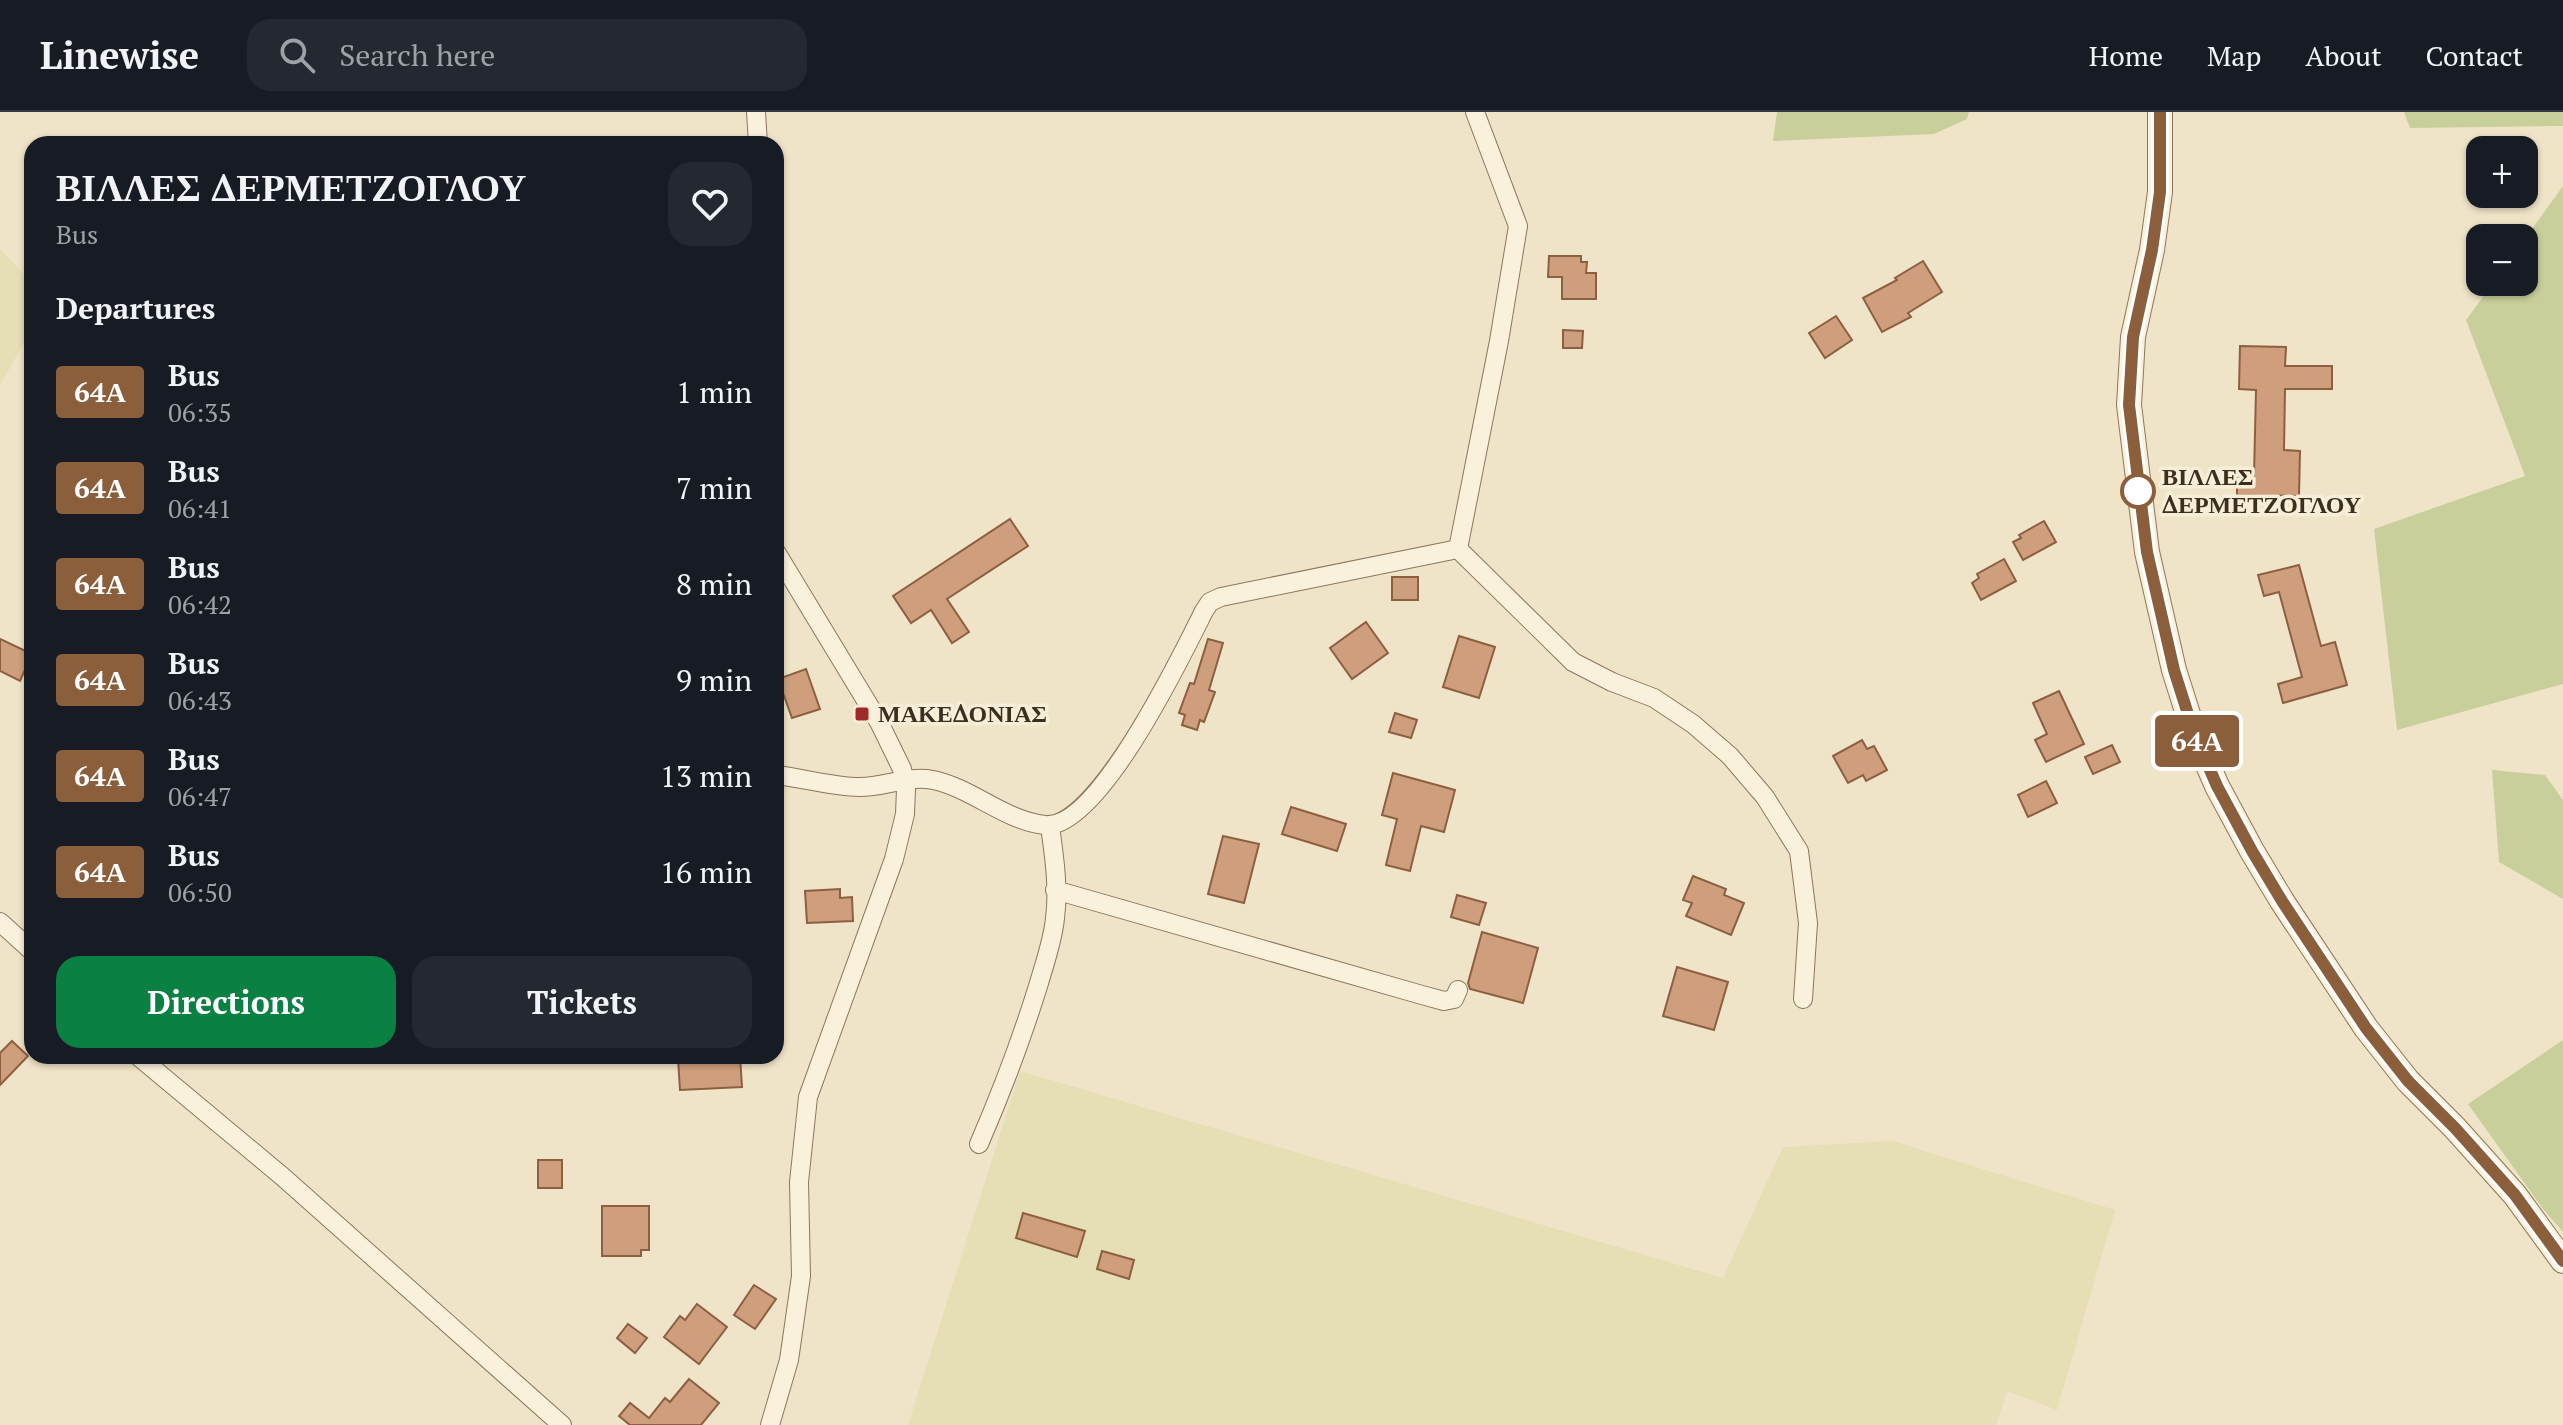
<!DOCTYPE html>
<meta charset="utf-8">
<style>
body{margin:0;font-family:"PT Serif",serif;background:#242831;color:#f1f3f6;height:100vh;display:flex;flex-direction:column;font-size:30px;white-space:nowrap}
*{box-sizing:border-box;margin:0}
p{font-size:26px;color:#9ea1a6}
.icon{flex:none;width:44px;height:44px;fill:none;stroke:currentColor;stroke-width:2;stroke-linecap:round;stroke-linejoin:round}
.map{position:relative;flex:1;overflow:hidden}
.panel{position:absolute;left:24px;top:24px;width:760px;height:928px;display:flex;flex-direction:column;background:#171b24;border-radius:24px;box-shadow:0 2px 6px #0004}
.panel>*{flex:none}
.badge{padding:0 16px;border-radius:6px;font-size:28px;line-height:52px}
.buttons{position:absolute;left:2466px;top:24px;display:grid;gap:16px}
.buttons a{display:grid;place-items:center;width:72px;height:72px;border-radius:16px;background:#171b24;box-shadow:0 2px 6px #0004;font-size:40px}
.map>.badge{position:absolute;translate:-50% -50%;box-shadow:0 0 0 4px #fff}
h2{padding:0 32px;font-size:30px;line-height:72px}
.round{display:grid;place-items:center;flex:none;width:84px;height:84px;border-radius:24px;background:#242831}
.overview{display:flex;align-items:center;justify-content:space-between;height:136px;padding:0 32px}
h1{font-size:38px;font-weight:700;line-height:60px}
.primary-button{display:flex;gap:16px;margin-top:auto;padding:16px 32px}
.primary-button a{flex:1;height:92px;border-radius:24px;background:#0b8043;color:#fff;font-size:32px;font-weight:700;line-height:92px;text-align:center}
.primary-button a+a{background:#242831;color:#f1f3f6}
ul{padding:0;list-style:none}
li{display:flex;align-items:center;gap:24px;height:96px;padding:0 32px}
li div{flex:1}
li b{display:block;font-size:30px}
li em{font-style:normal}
li .badge{min-width:88px;font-weight:700;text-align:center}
header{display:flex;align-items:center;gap:48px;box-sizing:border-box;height:112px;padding:0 40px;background:#171b24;border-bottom:2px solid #363941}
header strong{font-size:38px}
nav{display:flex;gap:44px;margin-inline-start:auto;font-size:28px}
.search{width:560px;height:72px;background:#242831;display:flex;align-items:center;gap:20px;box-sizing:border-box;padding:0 28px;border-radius:24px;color:#9ea1a6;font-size:30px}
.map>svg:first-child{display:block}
</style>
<header>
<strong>Linewise</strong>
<div class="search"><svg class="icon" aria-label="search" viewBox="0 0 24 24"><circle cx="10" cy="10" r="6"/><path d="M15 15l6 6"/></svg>Search here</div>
<nav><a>Home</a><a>Map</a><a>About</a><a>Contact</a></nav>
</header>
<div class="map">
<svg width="2563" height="1313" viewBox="0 0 2563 1313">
<rect width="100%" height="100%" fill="#f0e4c8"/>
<g fill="#e6deb5">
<path d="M 0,137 L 32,171 L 32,217 L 0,273 Z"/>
<path d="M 1020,959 L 1723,1166 L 1783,1035 L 1892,1029 L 2115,1098 L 2057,1298 L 2007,1279 L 1996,1313 L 908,1313 Z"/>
</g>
<g fill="#c9cf9b">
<path d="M 1777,0 L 1969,0 L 1967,7 L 1934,22 L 1773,29 Z"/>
<path d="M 2404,0 L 2563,0 L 2563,14 L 2410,16 Z"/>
<path d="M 2563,74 L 2563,572 L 2397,618 L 2374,417 L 2525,364 L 2466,208 L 2494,170 L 2524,170 L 2524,128 Z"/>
<path d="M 2492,658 L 2545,663 L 2563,688 L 2563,787 L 2499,750 Z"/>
<path d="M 2563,928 L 2563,1120 L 2543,1097 L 2468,992 Z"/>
</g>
<g fill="#cf9f7d" stroke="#8d5f41" stroke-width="2">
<path d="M 1549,144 L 1581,144 L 1581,150 L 1587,150 L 1586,161 L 1596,161 L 1596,187 L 1562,187 L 1562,165 L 1548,165 Z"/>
<path d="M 1923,149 L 1942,180 L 1908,201 L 1911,205 L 1882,220 L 1863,186 L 1897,168 L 1895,166 Z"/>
<path d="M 1836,204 L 1852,228 L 1825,246 L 1809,221 Z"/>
<path d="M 1563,218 L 1583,219 L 1582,236 L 1563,236 Z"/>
<path d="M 2240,234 L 2286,235 L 2285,254 L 2332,254 L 2332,277 L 2285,277 L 2284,338 L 2300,339 L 2299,384 L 2237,383 L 2237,363 L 2254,363 L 2256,278 L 2239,277 Z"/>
<path d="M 1010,407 L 1028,434 L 947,487 L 969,520 L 952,531 L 931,498 L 911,511 L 893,484 Z"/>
<path d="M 2044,409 L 2056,430 L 2023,448 L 2013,430 L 2021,426 L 2019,423 Z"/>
<path d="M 2004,447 L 2016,469 L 1981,488 L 1972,471 L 1979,466 L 1977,462 Z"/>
<path d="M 2299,453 L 2321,534 L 2335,530 L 2347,573 L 2283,591 L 2278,572 L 2302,565 L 2279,480 L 2264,484 L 2258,463 Z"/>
<rect x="1392" y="465" width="26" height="23"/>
<path d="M 1366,510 L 1388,541 L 1352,567 L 1330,536 Z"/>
<path d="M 1459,524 L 1495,535 L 1479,586 L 1443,575 Z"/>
<path d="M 0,527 L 32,542 L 20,569 L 0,559 Z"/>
<path d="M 1208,527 L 1223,531 L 1209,578 L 1215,580 L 1204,610 L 1200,608 L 1197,618 L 1182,613 L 1185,603 L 1179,601 L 1190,571 L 1194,572 Z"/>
<path d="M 806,557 L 820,597 L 792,606 L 778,567 Z"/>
<path d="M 2059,579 L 2084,632 L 2046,650 L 2035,628 L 2047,622 L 2033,591 Z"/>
<path d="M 1395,601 L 1417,608 L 1411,626 L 1389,620 Z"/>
<path d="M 1862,628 L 1867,637 L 1874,634 L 1887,658 L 1866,669 L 1863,663 L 1848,671 L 1833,644 Z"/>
<path d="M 2112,633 L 2120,650 L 2093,662 L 2085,645 Z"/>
<path d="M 1393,661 L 1455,678 L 1444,720 L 1421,714 L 1410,759 L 1386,753 L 1397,707 L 1382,703 Z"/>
<path d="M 2046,669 L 2057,691 L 2028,705 L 2018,683 Z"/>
<path d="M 1291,695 L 1346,712 L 1337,739 L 1282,722 Z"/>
<path d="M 1223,724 L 1259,732 L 1244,791 L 1208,782 Z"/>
<path d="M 1693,764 L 1726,777 L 1724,783 L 1744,791 L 1731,823 L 1686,804 L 1692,791 L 1683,788 Z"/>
<path d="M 840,777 L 840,786 L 852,785 L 853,809 L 807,811 L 805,779 Z"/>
<path d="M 1457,783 L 1486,791 L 1479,813 L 1451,805 Z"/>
<path d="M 1482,820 L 1538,836 L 1523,891 L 1470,877 L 1468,871 Z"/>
<path d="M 1677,855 L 1728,870 L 1714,918 L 1663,904 Z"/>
<path d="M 12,929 L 28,944 L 0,973 L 0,941 Z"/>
<path d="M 695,944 L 740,944 L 742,975 L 680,978 L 678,947 L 695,946 Z"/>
<rect x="538" y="1048" width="24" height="28"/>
<path d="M 602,1094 L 649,1094 L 649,1138 L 641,1138 L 641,1144 L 602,1144 Z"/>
<path d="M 1023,1101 L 1085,1119 L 1077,1145 L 1016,1126 Z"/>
<path d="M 1102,1139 L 1134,1148 L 1129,1167 L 1097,1157 Z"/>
<path d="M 754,1173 L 776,1187 L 755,1217 L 734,1203 Z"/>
<path d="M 697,1192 L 727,1215 L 699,1252 L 664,1225 L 680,1204 L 685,1208 Z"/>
<path d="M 628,1212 L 647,1226 L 635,1241 L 617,1226 Z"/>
<path d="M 689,1267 L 719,1291 L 701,1313 L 630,1313 L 619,1304 L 630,1291 L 649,1306 L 665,1286 L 670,1290 Z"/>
</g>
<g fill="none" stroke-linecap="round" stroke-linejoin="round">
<g stroke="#8d765c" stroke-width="20">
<g id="minor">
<path d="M 756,0 L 758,32"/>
<path d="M 1458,437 L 1499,229 L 1518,114 L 1475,0"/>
<path d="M 776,663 C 804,666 832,675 860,675 C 885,675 908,663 933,668 C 972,676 1005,709 1045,713 C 1098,718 1183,541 1204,499 L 1210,490 L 1221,485 L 1458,437 L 1573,550 L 1612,570 L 1654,586 L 1693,612 L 1730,644 L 1765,685 L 1799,739 L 1808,811 L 1803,887"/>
<path d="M 1055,778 L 1422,883 L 1444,889 L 1454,887 L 1458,878"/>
<path d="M 0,810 L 32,839"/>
<path d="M 138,944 L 283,1065 L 562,1313"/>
<path d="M 979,1032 C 1002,979 1022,926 1039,871 C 1045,850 1053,828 1055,806 C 1059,776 1054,743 1050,714"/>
<path d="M 770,1313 L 789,1248 L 801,1164 L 799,1070 L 808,985 L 894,747 L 905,702 L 906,677 L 902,657 L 879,610 L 776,440"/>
</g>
</g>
<g stroke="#8d765c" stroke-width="26">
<path id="tertiary" d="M 2160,0 L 2160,80 L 2152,138 L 2133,225 L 2129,293 L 2147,440 L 2174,558 L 2194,621 L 2217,674 L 2252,739 L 2282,789 L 2366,916 L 2408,969 L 2455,1016 L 2515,1083 L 2563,1149"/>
</g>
<use href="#minor" stroke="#faf1dc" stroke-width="18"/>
<use href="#tertiary" stroke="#faf1dc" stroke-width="24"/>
</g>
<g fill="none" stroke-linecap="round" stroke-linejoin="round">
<g stroke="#fff" stroke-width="18">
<path id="line" d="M 2160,0 L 2160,80 L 2152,138 L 2133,225 L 2129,293 L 2147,440 L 2174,558 L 2194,621 L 2217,674 L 2252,739 L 2282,789 L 2366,916 L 2408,969 L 2455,1016 L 2515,1083 L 2563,1149"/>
</g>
<use href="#line" stroke="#8b5e3c" stroke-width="12"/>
</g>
<circle fill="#fff" stroke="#8b5e3c" stroke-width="4" cx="2138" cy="379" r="16"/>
<rect fill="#9e2a2b" stroke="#f7eed8" stroke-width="3" x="854" y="594" width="16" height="16" rx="4"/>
<g text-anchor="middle" stroke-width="7" stroke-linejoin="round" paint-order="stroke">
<g font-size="24" font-weight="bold" fill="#3d2e20" stroke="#f7eed8" text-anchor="start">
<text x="2162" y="373">ΒΙΛΛΕΣ<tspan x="2162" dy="28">ΔΕΡΜΕΤΖΟΓΛΟΥ</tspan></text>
</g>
<g font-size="24" font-weight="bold" fill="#3d2e20" stroke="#f7eed8" text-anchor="start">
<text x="878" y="610">ΜΑΚΕΔΟΝΙΑΣ</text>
</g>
</g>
</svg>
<div class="buttons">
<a>+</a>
<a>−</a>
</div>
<b class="badge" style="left:2197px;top:629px;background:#8b5e3c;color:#fff">64Α</b>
<section class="panel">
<div class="overview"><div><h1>ΒΙΛΛΕΣ ΔΕΡΜΕΤΖΟΓΛΟΥ</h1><p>Bus</p></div><a class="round"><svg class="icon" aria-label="heart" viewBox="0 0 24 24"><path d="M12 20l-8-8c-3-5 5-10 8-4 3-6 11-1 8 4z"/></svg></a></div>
<h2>Departures</h2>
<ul>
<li><span class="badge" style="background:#8b5e3c;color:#fff">64Α</span><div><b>Bus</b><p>06:35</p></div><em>1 min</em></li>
<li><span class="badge" style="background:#8b5e3c;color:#fff">64Α</span><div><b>Bus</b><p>06:41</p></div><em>7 min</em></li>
<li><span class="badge" style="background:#8b5e3c;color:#fff">64Α</span><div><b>Bus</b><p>06:42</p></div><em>8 min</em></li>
<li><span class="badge" style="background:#8b5e3c;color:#fff">64Α</span><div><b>Bus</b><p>06:43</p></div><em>9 min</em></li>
<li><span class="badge" style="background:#8b5e3c;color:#fff">64Α</span><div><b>Bus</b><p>06:47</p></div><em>13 min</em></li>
<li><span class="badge" style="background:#8b5e3c;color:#fff">64Α</span><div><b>Bus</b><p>06:50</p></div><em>16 min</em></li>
</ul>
<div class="primary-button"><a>Directions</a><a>Tickets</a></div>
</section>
</div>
